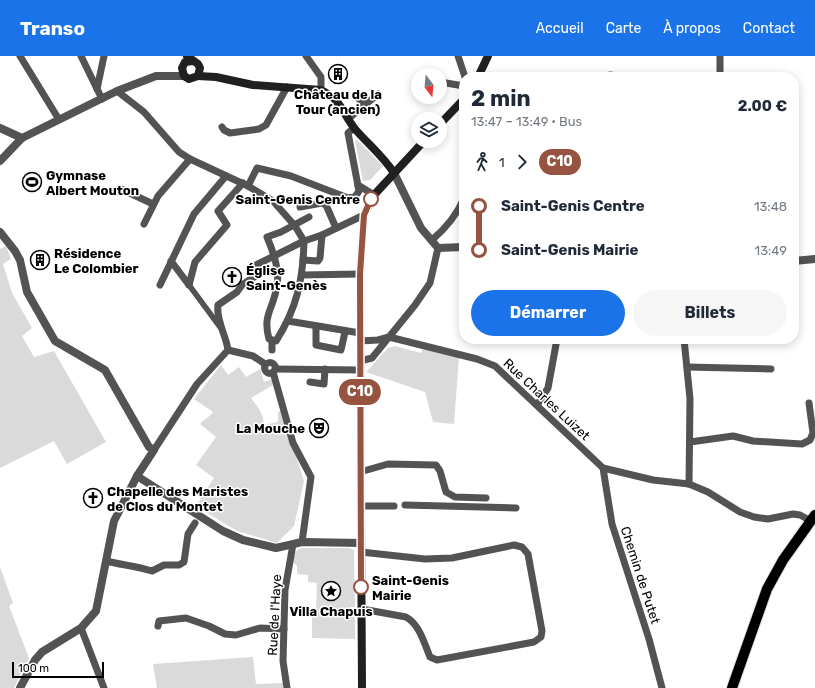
<!DOCTYPE html>
<html lang="fr">
<meta charset="utf-8">
<style>
body{margin:0;font-family:Rubik,sans-serif;background:#f6f6f7;color:#1f2937;height:100vh;display:flex;flex-direction:column;font-size:15px;white-space:nowrap}
*{box-sizing:border-box;margin:0}
p{font-size:13px;color:#747a83}
.icon{flex:none;width:22px;height:22px;fill:none;stroke:currentColor;stroke-width:2;stroke-linecap:round;stroke-linejoin:round}
.map{position:relative;flex:1;overflow:hidden}
.drawer{position:absolute;left:459px;top:16px;width:340px;height:272px;display:flex;flex-direction:column;background:#fff;border-radius:16px;box-shadow:0 2px 10px #0003}
.drawer>*{flex:none}
.badge{padding:0 8px;border-radius:13px;font-size:14px;line-height:26px}
.needle{width:26px;rotate:164deg}
.controls{position:absolute;left:411px;top:12px;display:grid;gap:8px}
.controls a{display:grid;place-items:center;width:36px;height:36px;border-radius:50%;background:#fff;box-shadow:0 2px 10px #0003;font-size:20px}
.scale{position:absolute;left:12px;bottom:10px;width:92px;box-sizing:border-box;padding-left:4px;border:2px solid #000;border-top:0;font-size:11px;line-height:14px;white-space:nowrap;color:#000;-webkit-text-stroke:3px #fff;paint-order:stroke}
.map>.badge{position:absolute;translate:-50% -50%;box-shadow:0 0 0 2px #fff}
.legs{display:flex;align-items:center;gap:6px;height:44px;padding:0 12px;font-size:13px}
.legs p{margin-inline-start:auto}
.summary{display:flex;align-items:center;justify-content:space-between;height:68px;padding:0 12px}
h1{font-size:22px;font-weight:700;line-height:30px}
.button{display:flex;gap:8px;margin-top:auto;padding:8px 12px}
.button a{flex:1;height:46px;border-radius:24px;background:#1a73e8;color:#fff;font-size:16px;font-weight:700;line-height:46px;text-align:center}
.button a+a{background:#f6f6f7;color:#1f2937}
ul{padding:0 12px;list-style:none}
li{display:flex;align-items:center;gap:14px;height:44px;font-size:15px}
li i{display:grid;place-items:center;width:6px;height:100%;margin:0 5px;background:currentColor}
li i::after{content:'';width:10px;height:10px;margin:-5px;border:3px solid;border-radius:50%;background:#fff}
li p{margin-inline-start:auto}
li:first-child i{background:linear-gradient(#0000 50%,currentColor 0)}
li:last-child i{background:linear-gradient(currentColor 50%,#0000 0)}
header{display:flex;align-items:center;gap:24px;box-sizing:border-box;height:56px;padding:0 20px;background:#1a73e8;color:#fff}
header strong{font-size:19px}
nav{display:flex;gap:22px;margin-inline-start:auto;font-size:14px}
.map>svg:first-child{display:block}
</style>
<header>
<strong>Transo</strong>
<nav><a>Accueil</a><a>Carte</a><a>À propos</a><a>Contact</a></nav>
</header>
<div class="map">
<svg width="815" height="632" viewBox="0 0 815 632">
<rect width="100%" height="100%" fill="#fff"/>
<g fill="#dadada">
<path d="M 357,84 L 383,110 L 370,124 L 363,125 L 355,85 Z"/>
<path d="M 6,190 L 11,203 L 3,208 L 12,237 L 32,272 L 22,280 L 34,301 L 54,295 L 106,386 L 67,408 L 54,385 L 0,412 L 0,193 Z"/>
<path d="M 395,290 L 421,297 L 424,291 L 459,301 L 454,368 L 433,366 L 425,336 L 366,316 L 388,292 Z"/>
<path d="M 221,309 L 228,319 L 239,311 L 246,321 L 260,313 L 264,326 L 273,323 L 276,327 L 251,342 C 260,354 264,358 264,373 L 268,368 L 278,366 L 278,356 L 282,354 L 304,425 L 294,470 L 277,487 L 237,475 L 196,450 L 214,422 L 196,409 L 216,381 L 200,368 C 204,363 209,362 213,356 L 194,343 Z"/>
<path d="M 301,492 L 349,492 L 354,494 L 355,551 L 350,551 L 351,557 L 355,557 L 355,583 L 312,582 L 312,556 L 316,556 L 317,527 L 308,526 L 308,519 L 297,518 L 297,510 L 293,506 L 295,496 Z"/>
<path d="M 0,511 L 13,547 L 9,550 L 29,602 L 14,632 L 0,632 Z"/>
<path d="M 253,601 L 256,628 L 283,627 L 283,632 L 157,632 L 153,608 Z"/>
</g>
<g fill="none" stroke-linecap="round" stroke-linejoin="round">
<g stroke="#dbdbdb" stroke-width="12">
<path id="primary" d="M 732,632 L 767,533 L 783,504 L 815,459"/>
</g>
<path stroke="#535353" stroke-width="5.5" d="M 189,229 L 220,271"/>
<g stroke="#535353" stroke-width="7">
<path d="M 20,0 L 58,62"/>
<path d="M 81,0 L 102,43"/>
<path d="M 306,0 L 321,21 L 321,34"/>
<path d="M 458,0 L 465,21"/>
<path d="M 720,0 L 720,21"/>
<path d="M 610,19 L 625,21"/>
<path d="M 440,26 L 464,30"/>
<path d="M 97,33 L 104,0"/>
<path d="M 117,35 L 144,56 L 179,96 L 190,103 L 248,130 L 273,145 L 295,170 L 304,185"/>
<path d="M 355,39 L 365,49"/>
<path d="M 348,63 L 378,38"/>
<path d="M 222,71 L 224,74 L 230,77 L 259,73 L 266,69 L 287,31"/>
<path d="M 358,129 L 374,139"/>
<path d="M 248,130 L 257,112 L 291,120 L 348,142 L 355,141 L 359,135 L 348,77 L 354,72"/>
<path d="M 121,133 L 153,148"/>
<path d="M 300,151 L 322,147 L 326,149 L 336,172"/>
<path d="M 144,168 L 158,140 L 190,103"/>
<path d="M 432,184 C 446,172 457,159 464,142"/>
<path d="M 304,185 C 303,224 297,252 276,285 L 269,283 C 262,258 274,253 277,229 C 280,214 273,195 267,181 L 281,176 L 309,161"/>
<path d="M 303,204 L 318,205 L 320,202 L 322,179"/>
<path d="M 171,205 L 189,229"/>
<path d="M 302,219 L 360,218"/>
<path d="M 160,229 L 194,158 L 226,120"/>
<path d="M 189,229 L 195,206 L 227,169 L 218,155 L 243,127"/>
<path d="M 288,265 L 360,277"/>
<path d="M 316,270 L 316,289 L 341,294 L 345,276"/>
<path d="M 684,283 L 690,343 L 689,428"/>
<path d="M 360,285 L 378,284 L 389,281 L 477,303 L 495,310 L 603,412 L 653,424 L 689,428 L 708,436 L 740,456 L 754,461 L 768,463 L 793,458 L 800,459 L 811,465"/>
<path d="M 228,294 C 226,279 216,265 218,249 L 237,236 L 242,229 L 257,219 L 256,209 L 304,185 L 322,179 L 364,159"/>
<path d="M 228,294 L 253,300 L 265,308"/>
<path d="M 272,294 L 272,284"/>
<path d="M 360,305 L 372,302 L 415,249 L 430,227 L 438,192"/>
<circle cx="270" cy="312" r="5.5"/>
<path d="M 687,311 L 771,313"/>
<path d="M 275,313 L 360,314"/>
<path d="M 273,316 L 293,387 L 311,421 L 302,486"/>
<path d="M 310,326 L 324,328 L 325,313"/>
<path d="M 537,349 L 548,332 L 557,283"/>
<path d="M 690,386 L 733,380 L 753,385 L 802,388 L 810,384 L 813,377 L 809,347"/>
<path d="M 154,394 L 197,328 L 228,294"/>
<path d="M 603,412 L 612,468 L 649,583 L 662,632"/>
<path d="M 360,416 L 388,408 L 436,409 L 440,415 L 446,436 L 455,441 L 486,442"/>
<path d="M 405,449 L 516,452"/>
<path d="M 361,450 L 394,450"/>
<path d="M 361,496 L 425,503 L 452,502 L 514,489 L 522,491 L 528,498 L 542,575 L 541,581 L 534,586 L 437,604 L 430,601 C 424,587 420,569 406,561 L 362,553"/>
<path d="M 106,505 C 122,509 136,510 152,515 L 164,509 L 179,509 L 184,506 L 188,478 L 195,467"/>
<path d="M 158,570 L 159,565 L 186,562 L 209,570 L 225,578 L 236,579 L 260,572 L 284,573"/>
<path d="M 81,572 L 104,632"/>
<path d="M 287,632 L 283,605 L 285,534 L 293,488"/>
</g>
<g stroke="#535353" stroke-width="8">
<path d="M 0,72 L 22,82"/>
<path d="M 0,105 L 22,82 L 117,35 L 156,20 L 184,20"/>
<path d="M 394,117 L 421,172 L 438,192 L 464,191"/>
<path d="M 0,176 L 15,195 L 20,204 L 27,236 L 55,285 L 105,314 L 149,391 L 154,394 L 137,420 L 114,465 L 96,555 L 81,572 L 42,596 L 35,604 L 20,632"/>
<path d="M 794,205 L 815,203"/>
<path d="M 137,420 L 223,475 L 243,484 L 276,492 L 302,486 L 361,487"/>
</g>
<g stroke="#202020" stroke-width="8">
<path d="M 187,0 L 198,8 L 200,12 L 198,20 L 189,23 L 184,20 L 182,12 L 185,6 L 193,5"/>
<path d="M 198,20 L 216,21 L 253,29 L 321,34 C 342,44 342,57 355,73 C 368,88 383,100 394,117"/>
<path d="M 478,21 L 488,0"/>
<path d="M 440,68 L 464,43"/>
<path d="M 362,632 L 360,277 L 360,218 L 364,159 L 374,139 L 424,85"/>
</g>
<use href="#primary" stroke="#000" stroke-width="10"/>
</g>
<g fill="none" stroke-linecap="round" stroke-linejoin="round">
<g stroke="#fff" stroke-width="9">
<path id="line-1" d="M 361,531 L 360,218 L 364,159 L 371,143"/>
</g>
<use href="#line-1" stroke="#965340" stroke-width="6"/>
</g>
<defs>
<g id="building-ring" transform="scale(1)"><circle r="9.5" fill="#fff" stroke="#000" stroke-width="1.5"/><path d="M-4-6H4V6H1V3H-1V6H-4ZM-2.5-4.3h1.7v1.8h-1.7ZM.8-4.3h1.7v1.8H.8ZM-2.5-1h1.7V.8h-1.7ZM.8-1h1.7V.8H.8Z" fill="#000"/></g>
<g id="stadium-ring" transform="scale(1)"><circle r="9.5" fill="#fff" stroke="#000" stroke-width="1.5"/><path d="M0-5a6.5 5 0 1 0 0 10a6.5 5 0 1 0 0-10ZM-3.5-1.8h7v3.6h-7Z" fill="#000"/></g>
<g id="church-ring" transform="scale(1)"><circle r="9.5" fill="#fff" stroke="#000" stroke-width="1.5"/><path d="M-1.2-6h2.4v3.5h3.3v2.4h-3.3V6h-2.4V-.1h-3.3v-2.4h3.3Z" fill="#000"/></g>
<g id="theatre-ring" transform="scale(1)"><circle r="9.5" fill="#fff" stroke="#000" stroke-width="1.5"/><path d="M-5-5.5Q0-4 5-5.5V0Q5 5 0 6Q-5 5-5 0ZM-3.3-2.5H-1v1.5H-3.3ZM1-2.5H3.3v1.5H1ZM-2.8 1Q0 5.5 2.8 1Z" fill="#000"/></g>
<g id="sight-ring" transform="scale(1)"><circle r="9.5" fill="#fff" stroke="#000" stroke-width="1.5"/><path d="M0-6L1.8-2.2L6-1.7L2.9 1.2L3.7 5.4L0 3.3L-3.7 5.4L-2.9 1.2L-6-1.7L-1.8-2.2Z" fill="#000"/></g>
</defs>
<g fill-rule="evenodd">
<use href="#building-ring" x="338" y="18"/>
<use href="#stadium-ring" x="32" y="126"/>
<use href="#building-ring" x="40" y="204"/>
<use href="#church-ring" x="232" y="221"/>
<use href="#theatre-ring" x="319" y="372"/>
<use href="#church-ring" x="93" y="442"/>
<use href="#sight-ring" x="331" y="535"/>
</g>
<g fill="#fff" stroke="#965340" stroke-width="2">
<circle cx="371" cy="143" r="7"/>
<circle cx="361" cy="531" r="7"/>
</g>
<g text-anchor="middle" stroke-width="3" stroke-linejoin="round" paint-order="stroke">
<g font-size="13" font-weight="bold" fill="#000" stroke="#fff" text-anchor="start">
<text x="338" y="43" text-anchor="middle">Château de la<tspan x="338" dy="15">Tour (ancien)</tspan></text>
<text x="46" y="124">Gymnase<tspan x="46" dy="15">Albert Mouton</tspan></text>
<text x="54" y="202">Résidence<tspan x="54" dy="15">Le Colombier</tspan></text>
<text x="246" y="219">Église<tspan x="246" dy="15">Saint-Genès</tspan></text>
<text x="305" y="377" text-anchor="end">La Mouche</text>
<text x="107" y="440">Chapelle des Maristes<tspan x="107" dy="15">de Clos du Montet</tspan></text>
<text x="331" y="560" text-anchor="middle">Villa Chapuis</text>
</g>
<g font-size="13" font-weight="bold" fill="#000" stroke="#fff" text-anchor="end">
<text x="360" y="148">Saint-Genis Centre</text>
<text x="372" y="529" text-anchor="start">Saint-Genis<tspan x="372" dy="15">Mairie</tspan></text>
</g>
<g font-size="13" fill="#000" stroke="#fff">
<text transform="translate(547 343) rotate(43)" y="5">Rue Charles Luizet</text>
<text transform="translate(641 519) rotate(72)" y="5">Chemin de Putet</text>
<text transform="translate(274 559) rotate(-87)" y="5">Rue de l'Haye</text>
</g>
</g>
</svg>
<div class="controls">
<a><svg class="needle" viewBox="-14 -14 28 28"><path d="M0-13l5 13h-10z" fill="#e53935"/><path d="M0 13l5-13h-10z" fill="#747a83"/></svg></a>
<a><svg class="icon" aria-label="layers" viewBox="0 0 24 24"><path d="M12 4l9 5-9 5-9-5zM3 14l9 5 9-5"/></svg></a>
</div>
<div class="scale">100 m</div>
<b class="badge" style="left:360px;top:336px;background:#965340;color:#fff">C10</b>
<section class="drawer">
<div class="summary"><div><h1>2 min</h1><p>13:47 – 13:49 · Bus</p></div><b>2.00 €</b></div>
<div class="legs"><svg class="icon" aria-label="walk" viewBox="0 0 24 24"><circle cx="13" cy="4" r="2"/><path d="M13 8l-2 6 4 7M11 14l-3 7M7 12l3-4h3l4 4"/></svg>1<svg class="icon" aria-label="forward" viewBox="0 0 24 24"><path d="M9 5l7 7-7 7"/></svg><b class="badge" style="background:#965340;color:#fff">C10</b></div>
<ul>
<li><i style="color:#965340"></i><b>Saint-Genis Centre</b><p>13:48</p></li>
<li><i style="color:#965340"></i><b>Saint-Genis Mairie</b><p>13:49</p></li>
</ul>
<div class="button"><a>Démarrer</a><a>Billets</a></div>
</section>
</div>
